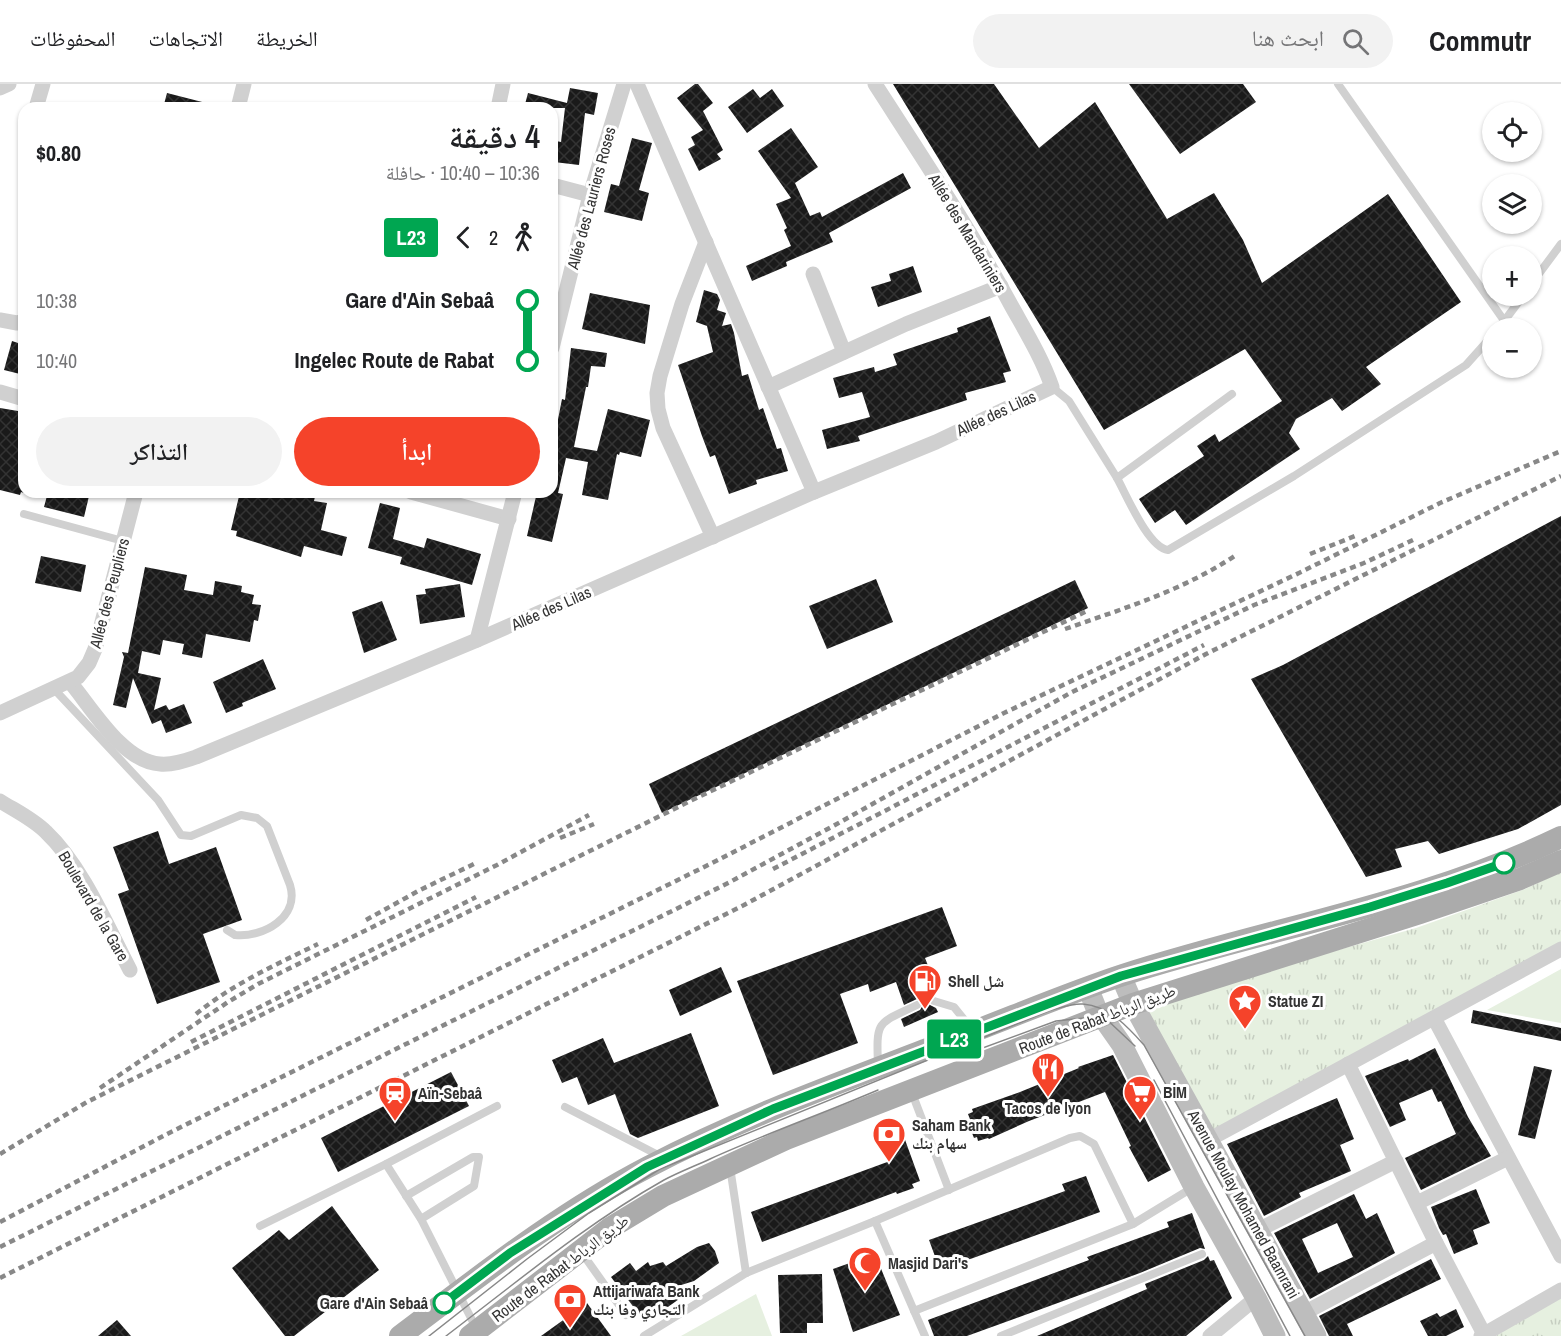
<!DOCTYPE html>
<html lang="ar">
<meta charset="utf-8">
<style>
body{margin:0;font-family:"Archivo Narrow","Noto Naskh Arabic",sans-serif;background:#f2f2f2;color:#202124;direction:rtl;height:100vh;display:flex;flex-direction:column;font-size:22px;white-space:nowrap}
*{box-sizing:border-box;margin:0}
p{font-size:20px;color:#757577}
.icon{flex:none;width:33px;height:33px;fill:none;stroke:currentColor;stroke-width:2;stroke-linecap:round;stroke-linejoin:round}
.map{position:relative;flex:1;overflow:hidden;direction:ltr}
.details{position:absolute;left:18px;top:18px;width:540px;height:396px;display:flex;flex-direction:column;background:#fff;border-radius:18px;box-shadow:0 2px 4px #0004;direction:rtl}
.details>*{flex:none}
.badge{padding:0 12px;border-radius:4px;font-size:21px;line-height:39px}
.buttons{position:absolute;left:1482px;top:18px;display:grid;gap:12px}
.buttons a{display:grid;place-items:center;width:60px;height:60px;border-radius:50%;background:#fff;box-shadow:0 2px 4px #0004;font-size:30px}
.map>.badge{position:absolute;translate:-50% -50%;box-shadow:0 0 0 3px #fff}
.legs{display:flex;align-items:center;gap:9px;height:66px;padding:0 18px;font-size:20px}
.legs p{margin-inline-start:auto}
.headline{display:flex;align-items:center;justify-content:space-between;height:102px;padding:0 18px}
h1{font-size:33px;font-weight:600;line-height:45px}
.primary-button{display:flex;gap:12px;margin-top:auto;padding:12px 18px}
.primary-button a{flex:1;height:69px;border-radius:36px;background:#f5432a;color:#fff;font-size:24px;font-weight:600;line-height:69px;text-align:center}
.primary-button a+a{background:#f2f2f2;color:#202124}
ul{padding:0 18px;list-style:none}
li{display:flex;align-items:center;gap:21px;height:60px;font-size:22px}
li i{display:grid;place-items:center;width:9px;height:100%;margin:0 8px;background:currentColor}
li i::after{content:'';width:15px;height:15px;margin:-8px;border:4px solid;border-radius:50%;background:#fff}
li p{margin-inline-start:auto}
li:first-child i{background:linear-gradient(#0000 50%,currentColor 0)}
li:last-child i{background:linear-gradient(currentColor 50%,#0000 0)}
header{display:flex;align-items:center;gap:36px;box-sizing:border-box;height:84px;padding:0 30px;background:#fff;border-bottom:2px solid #e0e0e0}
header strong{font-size:28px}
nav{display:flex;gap:33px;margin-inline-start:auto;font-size:21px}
.search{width:420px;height:54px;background:#f2f2f2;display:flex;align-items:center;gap:15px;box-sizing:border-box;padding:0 21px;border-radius:33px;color:#757577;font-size:22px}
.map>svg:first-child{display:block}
</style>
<header>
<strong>Commutr</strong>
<div class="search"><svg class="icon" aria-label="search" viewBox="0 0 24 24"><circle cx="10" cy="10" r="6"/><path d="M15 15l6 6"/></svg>ابحث هنا</div>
<nav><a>الخريطة</a><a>الاتجاهات</a><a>المحفوظات</a></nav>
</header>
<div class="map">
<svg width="1561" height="1252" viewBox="0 0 1561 1252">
<defs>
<pattern id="park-tufts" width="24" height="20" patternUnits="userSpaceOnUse" patternTransform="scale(1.5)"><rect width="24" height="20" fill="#e6f0e0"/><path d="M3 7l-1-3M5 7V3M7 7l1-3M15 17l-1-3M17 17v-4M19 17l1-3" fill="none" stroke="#c6cec1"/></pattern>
<pattern id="building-cross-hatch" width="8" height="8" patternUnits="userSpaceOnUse" patternTransform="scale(1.5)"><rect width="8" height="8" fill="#1a1a1a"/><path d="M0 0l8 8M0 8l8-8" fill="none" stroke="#333"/></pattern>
</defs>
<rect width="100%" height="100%" fill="#fff"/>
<g fill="url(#park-tufts)">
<path d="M 1561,788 L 1561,871 L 1208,1054 L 1140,922 L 1416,844 L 1525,805 Z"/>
<path d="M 1561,1208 L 1561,1252 L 1496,1252 Z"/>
</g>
<g fill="#e6f0e0">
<path d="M 1561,885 L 1561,939 L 1487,926 Z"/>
<path d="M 756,1210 L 772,1252 L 681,1252 Z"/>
</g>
<g fill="url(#building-cross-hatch)" fill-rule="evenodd">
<path d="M 695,0 L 698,0 L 713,19 L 703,27 L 723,66 L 717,70 L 721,75 L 699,87 L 688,65 L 695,61 L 691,53 L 703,46 L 677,14 Z"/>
<path d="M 893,0 L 994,0 L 1039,64 L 1095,18 L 1167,135 L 1214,109 L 1243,156 L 1262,199 L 1388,110 L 1461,218 L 1366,283 L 1381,300 L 1342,327 L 1332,314 L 1296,335 L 1289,349 L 1300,365 L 1186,441 L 1175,426 L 1155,439 L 1139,415 L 1204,372 L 1197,362 L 1215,350 L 1219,358 L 1282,317 L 1245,265 L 1104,346 Z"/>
<path d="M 1129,0 L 1243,0 L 1256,18 L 1180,70 Z"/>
<path d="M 570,4 L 598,9 L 594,31 L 585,29 L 579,81 L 554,78 L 556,57 L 561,58 L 565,24 L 524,24 L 528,9 L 567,19 Z"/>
<path d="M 753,5 L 760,14 L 772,5 L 784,22 L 747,49 L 728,23 Z"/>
<path d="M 167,9 L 210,20 L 210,24 L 163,24 Z"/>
<path d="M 791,44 L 818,83 L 795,99 L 810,132 L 820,128 L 822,133 L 903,89 L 911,104 L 829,149 L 833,158 L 786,178 L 787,182 L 752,197 L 746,182 L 791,162 L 784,146 L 787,144 L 776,120 L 791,114 L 758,67 Z"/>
<path d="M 632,54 L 652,59 L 639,106 L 649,109 L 642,137 L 604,128 L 611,100 L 619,102 Z"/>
<path d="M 913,182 L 922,208 L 878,223 L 871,203 L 891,197 L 889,190 Z"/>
<path d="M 704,206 L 717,210 L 720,216 L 717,226 L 726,229 L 722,242 L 731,240 L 734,249 L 742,292 L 748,290 L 759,326 L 763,324 L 777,365 L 781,364 L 788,387 L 756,396 L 757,400 L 729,410 L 715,371 L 710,373 L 702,352 L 678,281 L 713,268 L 707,242 L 696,238 Z"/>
<path d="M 590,209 L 650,221 L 645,260 L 582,245 Z"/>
<path d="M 990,232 L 1011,287 L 1003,289 L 1006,298 L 965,309 L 967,316 L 858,352 L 860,357 L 827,365 L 822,346 L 870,333 L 862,308 L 839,314 L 833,294 L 874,283 L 875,288 L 897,281 L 893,270 L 958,248 L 957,244 Z"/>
<path d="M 12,257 L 24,261 L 24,291 L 4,286 Z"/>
<path d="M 571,264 L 607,269 L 605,283 L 591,282 L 588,303 L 586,303 L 574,363 L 597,367 L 608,325 L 650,336 L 641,373 L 620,368 L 619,371 L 617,370 L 608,416 L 582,411 L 588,378 L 566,374 L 558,409 L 563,410 L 552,458 L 527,452 L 537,408 L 552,408 L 552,366 L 562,315 L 565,316 Z"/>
<path d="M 0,324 L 24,328 L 24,409 L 21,408 L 20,411 L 0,406 Z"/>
<path d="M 48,408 L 90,408 L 84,433 L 44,423 Z"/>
<path d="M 240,408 L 316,408 L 314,417 L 327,419 L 321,446 L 347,453 L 342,472 L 304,462 L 301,473 L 236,452 L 237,447 L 231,446 Z"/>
<path d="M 380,419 L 400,424 L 393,455 L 424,464 L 427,454 L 481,470 L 472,501 L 400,480 L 402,473 L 368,464 Z"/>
<path d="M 1561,432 L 1561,721 L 1518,745 L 1439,770 L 1428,757 L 1395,765 L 1402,783 L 1366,793 L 1251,595 L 1283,581 Z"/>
<path d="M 41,472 L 86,481 L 81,508 L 35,499 Z"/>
<path d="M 145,483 L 187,491 L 184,506 L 213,511 L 215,497 L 242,502 L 241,508 L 254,511 L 252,520 L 261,521 L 258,537 L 254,536 L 250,558 L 206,550 L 202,574 L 182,570 L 184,560 L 163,556 L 160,571 L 142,567 L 138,589 L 161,594 L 154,626 L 166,621 L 169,626 L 184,620 L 192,639 L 166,649 L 161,636 L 152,640 L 133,594 L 126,624 L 113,621 L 124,573 L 122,568 L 128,569 Z"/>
<path d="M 876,495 L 893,538 L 827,565 L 809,522 Z"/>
<path d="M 1075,496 L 1088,524 L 662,729 L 649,700 Z"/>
<path d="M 460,500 L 465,533 L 420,540 L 416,511 L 426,510 L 425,505 Z"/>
<path d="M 382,517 L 397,556 L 364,569 L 352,528 Z"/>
<path d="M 263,575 L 276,605 L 242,619 L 243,622 L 226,629 L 213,598 Z"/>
<path d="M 158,747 L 169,780 L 216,763 L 242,836 L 203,850 L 220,898 L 157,920 L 118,810 L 129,806 L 113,763 Z"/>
<path d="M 942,823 L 957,862 L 925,874 L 933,894 L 925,897 L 931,912 L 928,918 L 930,921 L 936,924 L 938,928 L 904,943 L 901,935 L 920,926 L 923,921 L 921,916 L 917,915 L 904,921 L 896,898 L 870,908 L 868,900 L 840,910 L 858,959 L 773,991 L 737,897 Z"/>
<path d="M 721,883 L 732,908 L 680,932 L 669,906 Z"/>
<path d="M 1473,926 L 1561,944 L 1561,957 L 1471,939 Z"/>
<path d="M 691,949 L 719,1022 L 638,1054 L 630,1050 L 615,1010 L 588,1021 L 577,993 L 562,999 L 552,976 L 603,954 L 614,979 Z"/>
<path d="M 1435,964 L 1468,1033 L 1491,1072 L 1421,1106 L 1405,1074 L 1456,1050 L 1441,1017 L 1438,1018 L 1432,1005 L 1399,1019 L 1406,1036 L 1390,1043 L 1365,992 L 1408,975 L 1409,977 Z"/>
<path d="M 1113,971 L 1171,1086 L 1148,1098 L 1129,1063 L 1131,1062 L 1105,1008 L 1029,1037 L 989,1055 L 988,1054 L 978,1057 L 977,1053 L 974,1054 L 968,1039 L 971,1038 L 968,1030 L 973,1028 L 972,1025 L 1020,1008 L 1079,984 L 1078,983 Z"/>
<path d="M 1534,982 L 1552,986 L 1535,1055 L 1518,1051 Z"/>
<path d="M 451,988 L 469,1022 L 338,1088 L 321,1054 Z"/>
<path d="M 1337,1014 L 1354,1055 L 1340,1061 L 1351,1087 L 1299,1109 L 1301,1113 L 1264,1132 L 1227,1060 Z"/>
<path d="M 904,1053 L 920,1097 L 912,1100 L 914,1104 L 897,1110 L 896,1108 L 762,1158 L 751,1128 L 890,1077 L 884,1060 Z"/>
<path d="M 1086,1092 L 1100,1128 L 940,1186 L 929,1156 L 1065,1107 L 1062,1100 Z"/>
<path d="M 1476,1105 L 1490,1139 L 1473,1146 L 1478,1160 L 1454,1170 L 1446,1150 L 1443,1151 L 1439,1144 L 1431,1123 Z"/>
<path d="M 1354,1110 L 1366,1135 L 1377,1129 L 1395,1169 L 1310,1215 L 1274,1149 ZM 1337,1139 L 1353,1173 L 1318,1189 L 1302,1155 Z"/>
<path d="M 332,1122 L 379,1186 L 294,1252 L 285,1252 L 232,1184 L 279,1146 L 289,1156 Z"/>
<path d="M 1192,1129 L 1205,1165 L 1200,1164 L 1140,1189 L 967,1252 L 934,1252 L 928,1236 L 1089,1176 L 1087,1173 L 1169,1143 L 1167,1138 Z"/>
<path d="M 709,1159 L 715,1167 L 719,1179 L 694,1197 L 678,1202 L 682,1213 L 665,1225 L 641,1233 L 611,1193 L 630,1179 L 636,1187 L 648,1178 L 650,1182 L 663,1178 L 666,1182 L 697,1163 Z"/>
<path d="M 875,1170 L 900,1231 L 853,1248 L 833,1185 Z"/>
<path d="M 1208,1172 L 1210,1177 L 1214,1176 L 1232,1214 L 1186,1252 L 1037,1252 L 1147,1205 L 1145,1200 L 1204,1176 Z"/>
<path d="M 1431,1175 L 1441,1195 L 1347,1240 L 1353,1252 L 1329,1252 L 1319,1232 Z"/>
<path d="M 822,1190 L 823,1239 L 807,1239 L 807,1249 L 780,1249 L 778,1191 Z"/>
<path d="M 587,1219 L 611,1252 L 541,1252 Z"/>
<path d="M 1456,1225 L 1464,1243 L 1446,1252 L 1428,1252 L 1420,1237 L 1437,1229 L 1440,1233 Z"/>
<path d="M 117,1236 L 131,1252 L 98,1252 Z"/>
</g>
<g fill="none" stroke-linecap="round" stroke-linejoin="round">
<g stroke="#d0d0d0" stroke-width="8">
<path d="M 1338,0 L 1505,238"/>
<path d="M 1532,199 L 1561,160"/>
<path d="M 1499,244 L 1523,212"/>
<path d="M 1052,303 L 1069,317 L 1117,394 L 1232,310"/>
<path d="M 1117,394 C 1127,412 1148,463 1168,466 L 1294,392 L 1466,281 L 1492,252"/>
<path d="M 24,430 L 123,457"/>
<path d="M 54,605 L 158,716 L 181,751 L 191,752 L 241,731 L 257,734 L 267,742 L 290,801 C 300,833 263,854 235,851 L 227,846"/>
<path d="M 934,917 L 954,923 L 971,944"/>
<path d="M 878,980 C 876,935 878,940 917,921"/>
<path d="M 912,1009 L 949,1106"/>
<path d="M 565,1023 L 660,1072"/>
<path d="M 386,1080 L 421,1135 L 476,1244"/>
<path d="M 730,1083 L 746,1189"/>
<path d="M 406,1112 L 473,1073 L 479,1073 L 474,1102 L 421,1135"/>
<path d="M 875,1137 L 925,1252"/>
<path d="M 260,1142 L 386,1080 L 497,1022"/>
<path d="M 582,1169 L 626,1231"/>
<path d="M 914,1227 L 1133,1140 L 1192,1104"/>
<path d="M 644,1252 L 746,1189 L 875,1137 L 1070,1054 L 1080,1052 L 1094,1060 L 1133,1140"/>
<path d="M 1001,1252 L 1202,1170"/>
</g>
<g stroke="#d0d0d0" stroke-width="15">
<path d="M 637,0 L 814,408"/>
<path d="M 0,4 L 9,0"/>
<path d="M 36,24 L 43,0"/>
<path d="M 238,24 L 244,0"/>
<path d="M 498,24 L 503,0"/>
<path d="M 552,101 L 590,111"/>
<path d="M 706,158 L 682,220 L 660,292 L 657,309 L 658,325 L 663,344 L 713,453"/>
<path d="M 813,190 L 844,268"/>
<path d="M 0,236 L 17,239 L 24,237"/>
<path d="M 552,264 L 590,111 L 624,0"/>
<path d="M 768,303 L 906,240 L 1001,202"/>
<path d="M 0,308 L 24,315"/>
<path d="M 411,408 L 509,435"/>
<path d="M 477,556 L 515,408"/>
<path d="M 70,598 C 92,624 123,678 160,680 C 172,681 184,677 196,673 L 477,556 L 814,408 L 936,358 L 1052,303 C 1042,274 1026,248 1011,221 C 970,145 922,73 875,0"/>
<path d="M 0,629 L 78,593 L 89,579 L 95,565 L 136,408"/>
<path d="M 0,717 C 16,727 33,735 46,748 C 82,782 107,842 130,886"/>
<path d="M 1434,934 L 1561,1172"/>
<path d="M 1348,980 L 1436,1159 L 1485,1252"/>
<path d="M 1208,1056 L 1561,865"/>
<path d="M 1417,1119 L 1508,1074"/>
<path d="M 1258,1146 L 1396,1077"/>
<path d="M 1304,1229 L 1436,1159"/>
<path d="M 1210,1252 L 1256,1214"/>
<path d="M 1481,1252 L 1561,1206"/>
</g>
<g stroke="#bdbdbd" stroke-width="21">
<path d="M 1121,892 L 1133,920 L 1316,1252"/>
<path d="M 1088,904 L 1096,924 L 1122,961 L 1194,1103 L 1256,1214 L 1275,1252"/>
</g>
<g stroke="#ababab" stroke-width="22">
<path d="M 400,1252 C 480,1192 559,1129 648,1083 C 743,1033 844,997 943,959 C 1003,937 1062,911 1123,891 C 1268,844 1422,820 1561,753"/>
<path d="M 470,1252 L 610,1144 L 663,1112 L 786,1055 L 1133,920 L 1420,829 L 1520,795 L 1561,777"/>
</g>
<g stroke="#888" stroke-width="1.5">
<path d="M 950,976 L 1056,937 L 1103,932 L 1135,962"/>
<path d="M 1154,996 L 1290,1252"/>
<path d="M 429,1252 L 527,1175 L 589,1129 L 660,1085 L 1051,926 C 1060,924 1073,919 1083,920 C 1109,922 1128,943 1144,961 L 1305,1252"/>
<path d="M 446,1252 C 517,1198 586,1140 664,1096 C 679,1088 695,1082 710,1075 C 765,1050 822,1030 878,1006"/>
</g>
<g stroke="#888" stroke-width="4.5" stroke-dasharray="6 4.5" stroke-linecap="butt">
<path d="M 1310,470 L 1355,452"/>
<path d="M 1065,545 C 1125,524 1184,506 1236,471"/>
<path d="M 560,754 L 594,740"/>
<path d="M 773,785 L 1204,561"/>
<path d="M 366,836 L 420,806 L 476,779"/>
<path d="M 196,930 C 233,900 275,881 318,860"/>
<path d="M 191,958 L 476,813"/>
<path d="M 100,1004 L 228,918 L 258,900 L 497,781 L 589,731"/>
<path d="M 0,1070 L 87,1018 L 688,718 L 1089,526"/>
<path d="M 0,1138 L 167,1050 L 718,776 L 1004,629 L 1299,489 L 1440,419 L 1561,367"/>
<path d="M 0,1163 L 730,798 L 835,741 L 1072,608 L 1254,521 L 1364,479 L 1413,456"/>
<path d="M 0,1194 L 744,821 L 1206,570 L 1561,392"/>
</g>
</g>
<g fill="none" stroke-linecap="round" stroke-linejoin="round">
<g stroke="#fff" stroke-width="14">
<path id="line-1" d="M 444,1219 L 510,1169 L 647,1083 L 773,1025 L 1121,892 L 1370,823 L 1447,799 L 1504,779"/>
</g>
<use href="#line-1" stroke="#00a651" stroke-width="9"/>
</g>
<defs>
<g id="fuel-pin" transform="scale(1.725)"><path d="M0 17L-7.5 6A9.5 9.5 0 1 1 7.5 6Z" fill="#f5432a" stroke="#fff"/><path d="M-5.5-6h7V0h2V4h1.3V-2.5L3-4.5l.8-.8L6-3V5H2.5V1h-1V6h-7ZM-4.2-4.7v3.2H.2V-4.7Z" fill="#fff"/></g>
<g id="sight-pin" transform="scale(1.725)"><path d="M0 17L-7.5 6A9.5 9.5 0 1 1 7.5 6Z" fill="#f5432a" stroke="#fff"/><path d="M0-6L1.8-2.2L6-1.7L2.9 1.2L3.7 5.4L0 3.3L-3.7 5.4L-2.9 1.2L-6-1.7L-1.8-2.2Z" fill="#fff"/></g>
<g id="restaurant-pin" transform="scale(1.725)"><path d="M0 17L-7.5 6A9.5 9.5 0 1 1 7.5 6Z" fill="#f5432a" stroke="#fff"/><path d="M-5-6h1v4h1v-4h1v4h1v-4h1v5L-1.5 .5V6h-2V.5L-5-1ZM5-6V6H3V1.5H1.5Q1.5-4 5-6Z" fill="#fff"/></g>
<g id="supermarket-pin" transform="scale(1.725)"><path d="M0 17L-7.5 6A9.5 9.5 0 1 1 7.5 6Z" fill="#f5432a" stroke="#fff"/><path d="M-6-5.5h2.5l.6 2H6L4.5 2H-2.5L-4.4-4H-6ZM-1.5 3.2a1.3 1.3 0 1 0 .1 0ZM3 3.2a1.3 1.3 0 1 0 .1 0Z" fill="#fff"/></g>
<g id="station-pin" transform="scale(1.725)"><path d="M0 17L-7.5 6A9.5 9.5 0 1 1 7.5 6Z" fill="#f5432a" stroke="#fff"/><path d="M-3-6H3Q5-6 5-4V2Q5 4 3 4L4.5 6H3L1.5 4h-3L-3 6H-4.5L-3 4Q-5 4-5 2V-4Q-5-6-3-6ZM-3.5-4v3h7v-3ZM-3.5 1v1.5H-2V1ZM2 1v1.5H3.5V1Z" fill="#fff"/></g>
<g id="bank-pin" transform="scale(1.725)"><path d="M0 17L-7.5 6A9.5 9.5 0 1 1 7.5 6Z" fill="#f5432a" stroke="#fff"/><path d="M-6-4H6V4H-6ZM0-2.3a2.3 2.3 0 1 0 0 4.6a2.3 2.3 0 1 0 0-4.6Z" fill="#fff"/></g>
<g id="mosque-pin" transform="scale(1.725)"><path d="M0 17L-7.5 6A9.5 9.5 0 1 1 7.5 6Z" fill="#f5432a" stroke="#fff"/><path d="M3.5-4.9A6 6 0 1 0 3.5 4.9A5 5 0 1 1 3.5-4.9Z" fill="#fff"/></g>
</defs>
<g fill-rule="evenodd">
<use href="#fuel-pin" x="925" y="897"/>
<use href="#sight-pin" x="1245" y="917"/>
<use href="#restaurant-pin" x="1048" y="985"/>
<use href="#supermarket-pin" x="1140" y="1008"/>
<use href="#station-pin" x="395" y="1009"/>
<use href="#bank-pin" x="889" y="1050"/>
<use href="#mosque-pin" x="865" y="1179"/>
<use href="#bank-pin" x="570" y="1216"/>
</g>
<g fill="#fff" stroke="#00a651" stroke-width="3">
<circle cx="1504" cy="779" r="10"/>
<circle cx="444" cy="1219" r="10"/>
</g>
<g text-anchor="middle" stroke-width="6" stroke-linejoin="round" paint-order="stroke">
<g font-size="16" fill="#333" stroke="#fff">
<text transform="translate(591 114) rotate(-75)" y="6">Allée des Lauriers Roses</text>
<text transform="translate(968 149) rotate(59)" y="6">Allée des Mandariniers</text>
<text transform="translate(996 329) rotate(-25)" y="6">Allée des Lilas</text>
<text transform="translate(109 509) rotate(-75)" y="6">Allée des Peupliers</text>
<text transform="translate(551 524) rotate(-24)" y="6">Allée des Lilas</text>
<text transform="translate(94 822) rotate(60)" y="6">Boulevard de la Gare</text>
<text transform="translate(1097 935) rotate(-21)" y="6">Route de Rabat طريق الرباط</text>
<text transform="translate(1244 1120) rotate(61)" y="6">Avenue Moulay Mohamed Baamrani</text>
<text transform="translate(560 1184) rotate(-37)" y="6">Route de Rabat طريق الرباط</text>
</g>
<g font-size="16" font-weight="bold" fill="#333" stroke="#fff" text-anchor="start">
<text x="948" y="903">Shell شل</text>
<text x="1268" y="923">Statue ZI</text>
<text x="1163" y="1014">BİM</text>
<text x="418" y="1015">Aïn-Sebaâ</text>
<text x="1048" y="1030" text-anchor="middle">Tacos de lyon</text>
<text x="912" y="1047">Saham Bank<tspan x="912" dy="18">سهام بنك</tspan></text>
<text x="888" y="1185">Masjid Dari's</text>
<text x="593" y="1213">Attijariwafa Bank<tspan x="593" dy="18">التجاري وفا بنك</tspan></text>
</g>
<g font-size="16" font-weight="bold" fill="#333" stroke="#fff" text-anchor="end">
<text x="428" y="1225">Gare d'Ain Sebaâ</text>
</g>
</g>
</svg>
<div class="buttons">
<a><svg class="icon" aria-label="locate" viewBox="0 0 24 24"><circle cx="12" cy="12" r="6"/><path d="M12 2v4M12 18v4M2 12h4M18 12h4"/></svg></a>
<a><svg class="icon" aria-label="layers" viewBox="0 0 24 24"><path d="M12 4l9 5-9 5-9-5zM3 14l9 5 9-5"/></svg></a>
<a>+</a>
<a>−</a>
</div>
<b class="badge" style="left:954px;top:955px;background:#00a651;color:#fff">L23</b>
<section class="details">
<div class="headline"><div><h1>4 دقيقة</h1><p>10:36 – 10:40 · حافلة</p></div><b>$0.80</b></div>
<div class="legs"><svg class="icon" aria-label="walk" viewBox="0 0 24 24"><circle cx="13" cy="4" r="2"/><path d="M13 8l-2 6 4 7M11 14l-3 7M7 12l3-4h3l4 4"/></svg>2<svg class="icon" aria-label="back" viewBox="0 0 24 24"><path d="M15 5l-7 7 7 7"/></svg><b class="badge" style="background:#00a651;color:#fff">L23</b></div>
<ul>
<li><i style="color:#00a651"></i><b>Gare d'Ain Sebaâ</b><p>10:38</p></li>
<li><i style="color:#00a651"></i><b>Ingelec Route de Rabat</b><p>10:40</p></li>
</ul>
<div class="primary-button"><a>ابدأ</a><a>التذاكر</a></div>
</section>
</div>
